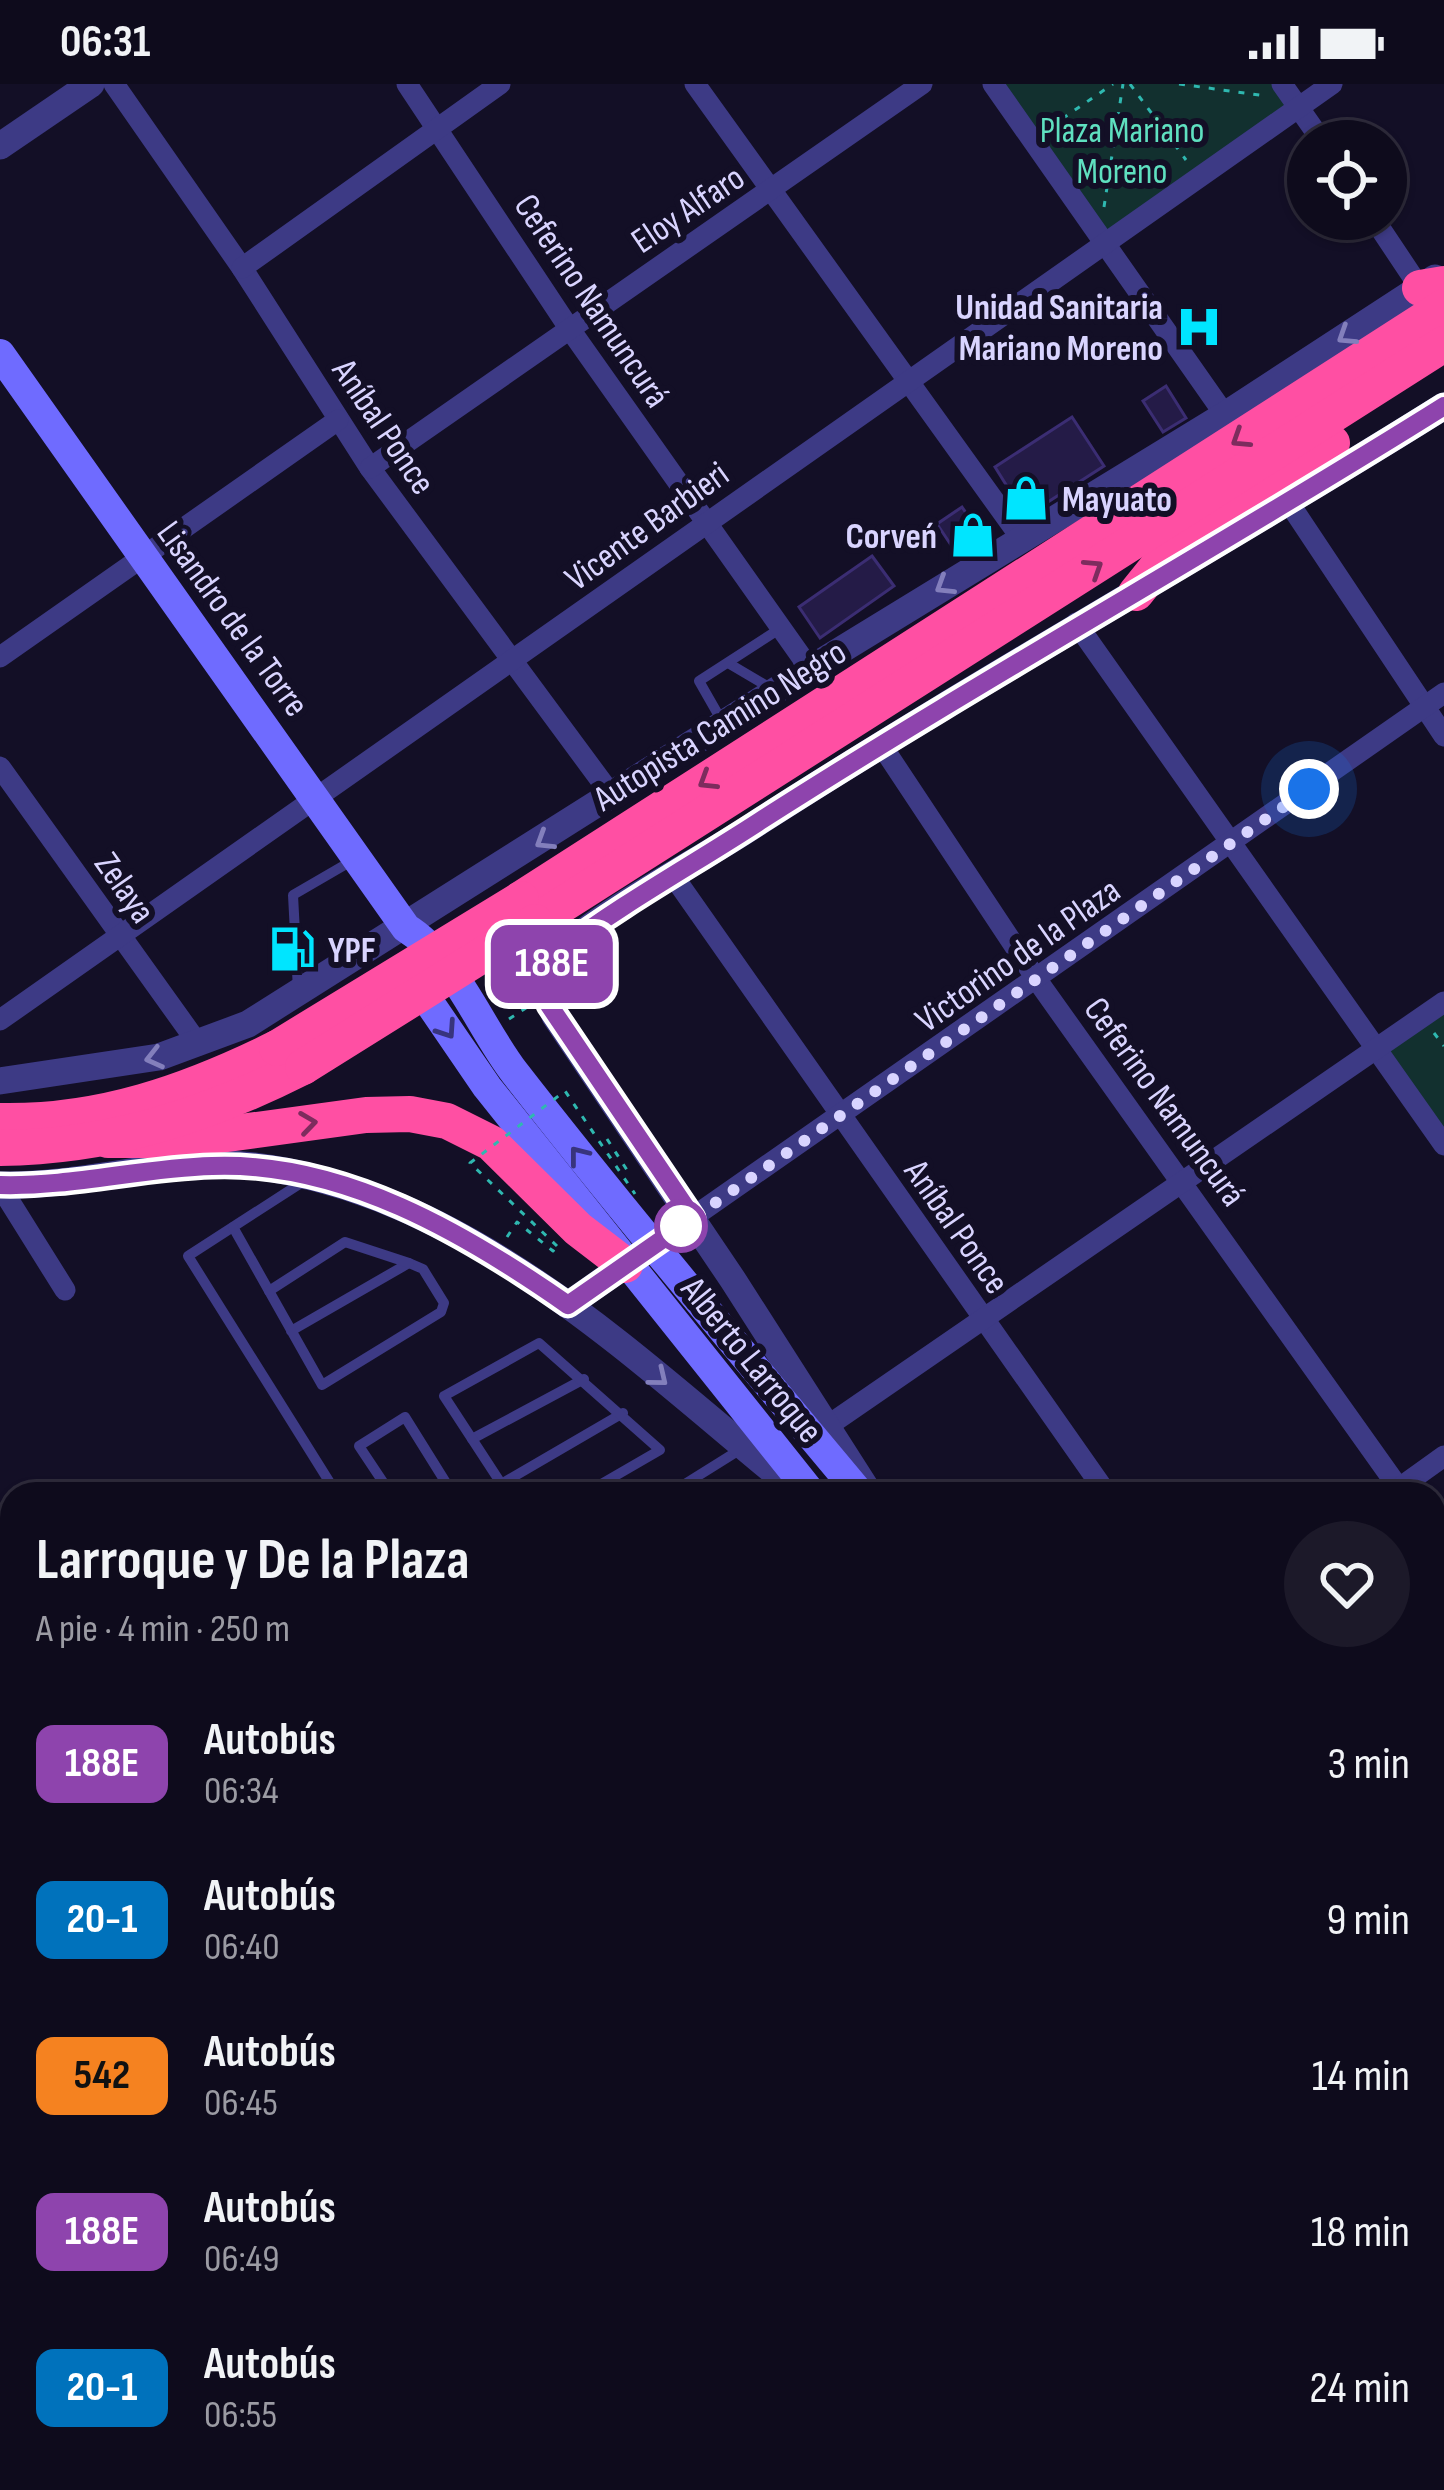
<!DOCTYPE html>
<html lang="es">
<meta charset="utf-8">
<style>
body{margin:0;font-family:"Sofia Sans Condensed",sans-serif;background:#1c1929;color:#f1f3f6;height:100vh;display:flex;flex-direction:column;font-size:45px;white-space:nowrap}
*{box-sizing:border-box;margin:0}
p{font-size:39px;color:#9b9ba3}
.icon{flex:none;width:66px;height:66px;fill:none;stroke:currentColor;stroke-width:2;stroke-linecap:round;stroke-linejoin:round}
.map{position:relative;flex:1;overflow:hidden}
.panel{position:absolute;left:0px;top:1398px;width:1446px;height:1008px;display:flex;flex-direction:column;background:#0e0b1c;border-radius:36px 36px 0 0;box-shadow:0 3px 9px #0004,0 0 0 3px #2e2b3b}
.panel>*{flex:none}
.badge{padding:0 24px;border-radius:18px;font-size:42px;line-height:78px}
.controls{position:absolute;left:1287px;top:36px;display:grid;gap:24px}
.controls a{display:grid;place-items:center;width:120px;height:120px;border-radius:50%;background:#0e0b1c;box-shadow:0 3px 9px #0004,0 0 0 3px #2e2b3b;font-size:60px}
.you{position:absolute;width:60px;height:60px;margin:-30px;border:9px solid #fff;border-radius:50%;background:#1a73e8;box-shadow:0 0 0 18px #1a73e833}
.map>.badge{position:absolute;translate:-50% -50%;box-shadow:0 0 0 6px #fff}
.round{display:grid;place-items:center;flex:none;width:126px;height:126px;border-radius:63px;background:#1c1929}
.headline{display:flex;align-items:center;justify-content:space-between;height:204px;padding:0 36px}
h1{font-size:57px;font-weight:700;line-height:90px}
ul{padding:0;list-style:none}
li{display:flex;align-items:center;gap:36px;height:156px;padding:0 36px}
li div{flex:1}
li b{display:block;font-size:45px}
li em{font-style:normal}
li .badge{min-width:132px;font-weight:700;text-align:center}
.status{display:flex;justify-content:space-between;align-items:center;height:84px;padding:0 60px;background:#0e0b1c;direction:ltr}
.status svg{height:33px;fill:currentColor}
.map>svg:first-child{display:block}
</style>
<div class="status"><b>06:31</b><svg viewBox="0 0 49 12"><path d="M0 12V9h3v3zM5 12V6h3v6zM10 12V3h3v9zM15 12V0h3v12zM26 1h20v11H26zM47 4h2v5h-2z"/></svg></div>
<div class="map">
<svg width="1444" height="2406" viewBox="0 0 1444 2406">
<rect width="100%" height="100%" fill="#130f26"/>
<g fill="#12302f">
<path d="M 993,0 L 1282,0 L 1293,16 L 1102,161 Z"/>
<path d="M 1444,918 L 1444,1061 L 1376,965 Z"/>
</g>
<g fill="#241b47" stroke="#3b2d73" stroke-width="3">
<path d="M 1166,302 L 1186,334 L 1163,348 L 1143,317 Z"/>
<path d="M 1072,333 L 1104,382 L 1037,425 L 1020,423 L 995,383 Z"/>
<path d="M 962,423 L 979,448 L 978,461 L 959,473 L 937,440 Z"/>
<path d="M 872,472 L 894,502 L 820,554 L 799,523 Z"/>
</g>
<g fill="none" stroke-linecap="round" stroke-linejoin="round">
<g stroke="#2fb8b0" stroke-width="3" stroke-dasharray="6 9" stroke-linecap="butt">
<path d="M 1130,0 L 1186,76"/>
<path d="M 1179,0 L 1266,12"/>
<path d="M 1050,43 L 1113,0"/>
<path d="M 1104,123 L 1123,0"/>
<path d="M 490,900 L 525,916"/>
<path d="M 509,935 L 526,924"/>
<path d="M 1434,949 L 1444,962"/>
<path d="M 607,1055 L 627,1086"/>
<path d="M 507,1153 L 517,1138 L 553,1167 L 556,1163"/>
</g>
<g stroke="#3d3a85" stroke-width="10">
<path d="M 728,579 L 772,605"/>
<path d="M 723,639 L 699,597 L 781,544"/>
<path d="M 298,906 L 293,811 L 355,775"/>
<path d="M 301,1099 L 188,1172 L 337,1410"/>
<path d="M 233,1143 L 322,1301 L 441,1228 L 444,1219 L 423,1185 L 409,1179 L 291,1247"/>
<path d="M 269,1207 L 345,1158 L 409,1179"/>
<path d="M 472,1355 L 584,1295"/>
<path d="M 501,1400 L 623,1329"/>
<path d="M 391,1410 L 359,1362 L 405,1333 L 453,1410"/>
<path d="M 508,1410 L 444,1312 L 539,1259 L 660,1366 L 584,1410"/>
<path d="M 669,1410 L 741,1365"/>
<path d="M 763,1410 L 781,1398"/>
<path d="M 0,1593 L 12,1612"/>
<path d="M 0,1685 L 12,1677"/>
</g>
<g stroke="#3d3a85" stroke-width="21">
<path d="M 114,0 L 242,184 L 370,384 L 613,713"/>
<path d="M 407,0 L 569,244 L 810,585"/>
<path d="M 695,0 L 1021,454"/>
<path d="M 993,0 L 1225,331"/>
<path d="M 1282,0 L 1322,57"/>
<path d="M 1374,135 L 1420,204"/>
<path d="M 242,184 L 500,0"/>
<path d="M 370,384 L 922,0"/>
<path d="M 1289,419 L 1444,652"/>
<path d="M 1076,539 L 1444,1061"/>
<path d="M 0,573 L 338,336"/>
<path d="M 880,659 L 1037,896 L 1403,1410"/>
<path d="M 0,683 L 199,961"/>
<path d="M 674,793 L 1107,1410"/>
<path d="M 0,936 L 1332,0"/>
<path d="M 0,1102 L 65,1206"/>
<path d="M 643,1168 L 1444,609"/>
<path d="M 829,1341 L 1444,918"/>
<path d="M 1391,1410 L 1444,1372"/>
<path d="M 1434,1455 L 1444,1469"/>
<path d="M 1434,1835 L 1444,1828"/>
<path d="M 1434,1881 L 1444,1894"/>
<path d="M 213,2394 L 213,2406"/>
<path d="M 435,2406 L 436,2394"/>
<path d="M 1346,2406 L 1348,2394"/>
</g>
<g stroke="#3d3a85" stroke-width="27">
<path d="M 0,62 L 91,0"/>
<path d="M 0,997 L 159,973 L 248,940 L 810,585 L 1225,331 L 1435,194"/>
<path d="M 0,1101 C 84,1103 170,1072 254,1082 C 474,1111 637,1277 801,1410"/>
<path d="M 568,1221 L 625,1181"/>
<path d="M 866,1404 L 733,1196 L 555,932 L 545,898 L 555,873 C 588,835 697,778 745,747 C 974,598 1213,467 1444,322"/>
<path d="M 1434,2187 L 1444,2184"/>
<path d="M 1434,2212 L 1444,2209"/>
<path d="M 0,2389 L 12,2388"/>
<path d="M 38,2406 L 135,2394"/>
</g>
<g stroke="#6f6bff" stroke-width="30">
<path d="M 0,270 L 406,844 C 455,874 480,944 515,989 C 627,1133 744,1271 860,1410"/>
<path d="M 409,889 L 487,1003 L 812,1410"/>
<path d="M 897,2406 L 898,2394"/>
</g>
<g stroke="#ff4fa3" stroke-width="36">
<path d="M 1420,204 L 1444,200"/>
<path d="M 1136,509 L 1157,483 L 1332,359"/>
<path d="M 521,815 L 1444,223"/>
<path d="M 535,838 L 1444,260"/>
<path d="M 0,1037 C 100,1039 188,1008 277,964"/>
<path d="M 108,1056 L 183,1056 L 366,1031 L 410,1030 L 447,1037 L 491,1059 L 578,1145 L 625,1181"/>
<path d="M 0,1064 C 109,1063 206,1032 303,983"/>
</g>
<path stroke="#2fb8b0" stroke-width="3" stroke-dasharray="6 9" stroke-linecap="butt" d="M 557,1162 L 470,1079 L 565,1007 L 635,1110"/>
<g stroke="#ff4fa3" stroke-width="36">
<path d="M 277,964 L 521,815"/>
<path d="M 303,983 L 535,838"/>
</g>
</g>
<defs><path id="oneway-chevron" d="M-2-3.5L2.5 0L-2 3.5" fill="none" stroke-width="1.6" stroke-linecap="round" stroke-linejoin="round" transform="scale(3)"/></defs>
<g stroke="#837fbc">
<use href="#oneway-chevron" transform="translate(1346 252) rotate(147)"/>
<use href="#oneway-chevron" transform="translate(944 502) rotate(148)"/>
<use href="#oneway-chevron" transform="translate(544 757) rotate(148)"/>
<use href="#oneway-chevron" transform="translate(154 974) rotate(166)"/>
<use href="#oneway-chevron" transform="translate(659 1294) rotate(39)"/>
</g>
<g stroke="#7d2c5e">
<use href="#oneway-chevron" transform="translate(1240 355) rotate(147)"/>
<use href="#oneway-chevron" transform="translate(1094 484) rotate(-33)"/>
<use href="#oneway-chevron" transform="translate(707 697) rotate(148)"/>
<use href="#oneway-chevron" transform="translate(308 1039) rotate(-8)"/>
</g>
<g stroke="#38347d">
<use href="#oneway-chevron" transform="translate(447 946) rotate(56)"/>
<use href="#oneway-chevron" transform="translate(578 1071) rotate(-128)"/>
</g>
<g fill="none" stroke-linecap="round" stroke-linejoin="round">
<g stroke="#fff" stroke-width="27">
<path id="line" d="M 0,1101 C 71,1103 141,1084 212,1082 C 342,1077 465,1149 568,1221 L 693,1134 L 549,921 L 545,898 L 561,866 C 623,819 694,780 760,737 C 985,593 1218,464 1444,322"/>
</g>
<use href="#line" stroke="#8e44ad" stroke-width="18"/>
<path stroke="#d9d4ff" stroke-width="12" stroke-dasharray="0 21.6" d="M 681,1142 L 672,1149 L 1309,705"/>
</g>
<defs>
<g id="hospital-bare" transform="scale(3.6)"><path d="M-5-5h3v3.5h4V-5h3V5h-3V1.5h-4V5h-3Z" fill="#00e5ff" stroke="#130f26" stroke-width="2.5" paint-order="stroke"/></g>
<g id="shop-bare" transform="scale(3.6)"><path d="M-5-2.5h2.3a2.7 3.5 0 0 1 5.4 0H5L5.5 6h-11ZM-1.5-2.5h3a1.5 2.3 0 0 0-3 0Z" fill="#00e5ff" stroke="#130f26" stroke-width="2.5" paint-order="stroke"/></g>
<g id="fuel-bare" transform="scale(3.6)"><path d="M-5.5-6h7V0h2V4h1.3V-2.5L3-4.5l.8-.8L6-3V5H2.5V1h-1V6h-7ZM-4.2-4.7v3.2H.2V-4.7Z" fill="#00e5ff" stroke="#130f26" stroke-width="2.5" paint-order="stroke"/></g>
</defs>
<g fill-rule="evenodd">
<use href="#hospital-bare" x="1199" y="243"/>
<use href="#shop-bare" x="1026" y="414"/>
<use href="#shop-bare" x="973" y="451"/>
<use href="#fuel-bare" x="292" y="865"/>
</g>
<circle fill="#fff" stroke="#8e44ad" stroke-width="6" cx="681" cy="1142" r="24"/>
<g text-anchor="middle" stroke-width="12" stroke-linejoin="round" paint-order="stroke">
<g font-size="36" fill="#5fe0c0" stroke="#130f26">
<text x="1122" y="58">Plaza Mariano<tspan x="1122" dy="41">Moreno</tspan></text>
</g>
<g font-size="36" fill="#d9d4ff" stroke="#130f26">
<text transform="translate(687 124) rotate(-34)" y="13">Eloy Alfaro</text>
<text transform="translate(593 216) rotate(56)" y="13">Ceferino Namuncurá</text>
<text transform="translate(385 342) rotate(56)" y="13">Aníbal Ponce</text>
<text transform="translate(646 441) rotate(-36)" y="13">Vicente Barbieri</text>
<text transform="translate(234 534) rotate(54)" y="13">Lisandro de la Torre</text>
<text transform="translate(719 640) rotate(-32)" y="13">Autopista Camino Negro</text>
<text transform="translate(126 803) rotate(55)" y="13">Zelaya</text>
<text transform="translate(1017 870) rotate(-35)" y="13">Victorino de la Plaza</text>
<text transform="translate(1166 1017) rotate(54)" y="13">Ceferino Namuncurá</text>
<text transform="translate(958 1142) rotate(55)" y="13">Aníbal Ponce</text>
<text transform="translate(753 1275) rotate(51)" y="13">Alberto Larroque</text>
</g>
<g font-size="36" font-weight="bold" fill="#d9d4ff" stroke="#130f26" text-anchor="end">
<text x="1163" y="235">Unidad Sanitaria<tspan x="1163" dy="41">Mariano Moreno</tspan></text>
<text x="1062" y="427" text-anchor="start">Mayuato</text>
<text x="937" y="464">Corveń</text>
<text x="328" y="878" text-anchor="start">YPF</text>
</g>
</g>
</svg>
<div class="controls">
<a><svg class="icon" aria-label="locate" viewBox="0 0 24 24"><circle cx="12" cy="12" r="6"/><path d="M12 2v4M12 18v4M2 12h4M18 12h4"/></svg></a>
</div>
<div class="you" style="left:1309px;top:705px"></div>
<b class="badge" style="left:552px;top:880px;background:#8e44ad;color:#fff">188E</b>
<section class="panel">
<div class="headline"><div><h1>Larroque y De la Plaza</h1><p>A pie · 4 min · 250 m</p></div><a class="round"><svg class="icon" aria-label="heart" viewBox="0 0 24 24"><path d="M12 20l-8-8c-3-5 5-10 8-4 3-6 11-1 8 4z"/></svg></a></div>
<ul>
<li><span class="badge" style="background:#8e44ad;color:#fff">188E</span><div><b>Autobús</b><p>06:34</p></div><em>3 min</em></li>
<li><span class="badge" style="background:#0072bc;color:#fff">20-1</span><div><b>Autobús</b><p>06:40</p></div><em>9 min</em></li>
<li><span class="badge" style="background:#f58220;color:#111">542</span><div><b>Autobús</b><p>06:45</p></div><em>14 min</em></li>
<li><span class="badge" style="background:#8e44ad;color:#fff">188E</span><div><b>Autobús</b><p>06:49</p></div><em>18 min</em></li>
<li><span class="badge" style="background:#0072bc;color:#fff">20-1</span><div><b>Autobús</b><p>06:55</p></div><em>24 min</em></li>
</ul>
</section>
</div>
